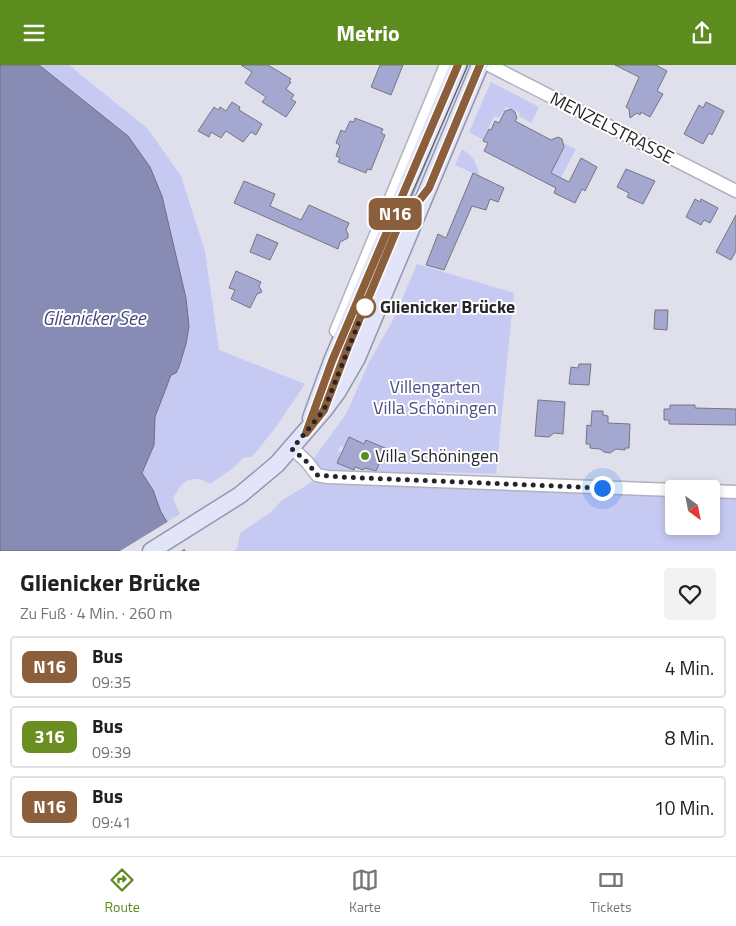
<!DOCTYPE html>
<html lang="de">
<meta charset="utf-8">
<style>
body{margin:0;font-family:"Titillium Web",sans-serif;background:#f2f2f2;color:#202124;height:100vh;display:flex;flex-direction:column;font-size:19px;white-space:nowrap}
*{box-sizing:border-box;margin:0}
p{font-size:16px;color:#757577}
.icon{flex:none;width:28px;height:28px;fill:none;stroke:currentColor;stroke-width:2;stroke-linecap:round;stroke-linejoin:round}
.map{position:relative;height:486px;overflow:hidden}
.drawer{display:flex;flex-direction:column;background:#fff;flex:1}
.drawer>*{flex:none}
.badge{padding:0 10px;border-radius:8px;font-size:18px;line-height:32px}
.needle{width:32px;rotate:148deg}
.tools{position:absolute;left:665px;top:415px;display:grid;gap:10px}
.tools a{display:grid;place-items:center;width:55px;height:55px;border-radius:5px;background:#fff;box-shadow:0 2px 8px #0003;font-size:25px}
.you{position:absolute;width:25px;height:25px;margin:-12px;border:4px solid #fff;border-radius:50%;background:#1a73e8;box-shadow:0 0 0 8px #1a73e833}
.map>.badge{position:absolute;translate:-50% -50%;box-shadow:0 0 0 2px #fff}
.round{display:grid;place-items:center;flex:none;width:52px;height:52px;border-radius:5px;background:#f2f2f2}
.head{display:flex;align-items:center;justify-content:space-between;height:85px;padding:0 20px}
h1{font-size:24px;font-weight:700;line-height:38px}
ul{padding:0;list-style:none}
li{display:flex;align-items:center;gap:15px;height:62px;margin:0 10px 8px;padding:0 10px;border:2px solid #e0e0e0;border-radius:5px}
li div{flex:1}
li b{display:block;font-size:19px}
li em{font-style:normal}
li .badge{min-width:55px;font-weight:700;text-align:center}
header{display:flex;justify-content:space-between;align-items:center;height:65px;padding:0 20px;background:#5c8b1e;color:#fff;font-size:22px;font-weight:700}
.dock{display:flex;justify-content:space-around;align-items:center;height:70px;border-top:1px solid #e0e0e0;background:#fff;font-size:14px;color:#757577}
.dock a{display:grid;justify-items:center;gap:2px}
.dock .on{color:#5c8b1e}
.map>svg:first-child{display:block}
</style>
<header><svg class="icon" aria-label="menu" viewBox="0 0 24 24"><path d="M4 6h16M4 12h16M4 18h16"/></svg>Metrio<svg class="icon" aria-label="share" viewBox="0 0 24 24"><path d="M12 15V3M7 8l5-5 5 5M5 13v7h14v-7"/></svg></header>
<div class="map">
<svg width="736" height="486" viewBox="0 0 736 486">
<rect width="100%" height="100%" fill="#dfe0ec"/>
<g fill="#c6caf3" fill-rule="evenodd">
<path d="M 39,0 L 69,0 L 148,64 L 181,111 L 205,186 L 219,285 L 305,319 L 276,362 L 252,392 L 243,393 L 232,404 L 210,419 C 201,413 188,411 180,422 C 177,425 176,429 173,433 L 180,449 L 167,457 L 161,447 L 153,425 L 142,408 L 154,380 L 155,352 L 171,310 L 179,302 L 186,279 L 189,261 L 186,233 L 162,131 L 128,71 Z"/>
<path d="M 491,17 L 539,42 L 531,58 L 519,51 L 520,48 L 506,42 L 499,53 L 494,51 L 483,75 L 469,67 Z"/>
<path d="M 563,78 L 576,84 L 556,122 L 545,118 L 564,82 L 562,80 Z"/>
<path d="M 462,84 C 473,91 477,98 479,111 L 455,100 Z"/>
<path d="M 417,199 L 514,228 L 496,409 L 438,407 L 434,413 L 736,424 L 736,486 L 234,486 L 238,481 L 240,468 L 271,447 L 281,436 L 325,409 L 314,398 L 314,393 L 346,349 L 369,297 L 393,255 ZM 349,372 L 364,379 L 367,375 L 392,386 L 388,397 L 381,394 L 375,407 L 365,403 L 364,406 L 361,405 L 359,411 L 355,408 L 354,405 L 338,398 L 342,387 L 338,386 L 340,381 L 344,382 ZM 674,424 L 711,424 L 711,461 L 674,461 Z"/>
</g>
<path fill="#888bb3" stroke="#6b6d8a" d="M 0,0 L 39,0 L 128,71 L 150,102 L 162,131 L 186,233 L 189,261 L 186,279 L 179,302 L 176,308 L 171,310 L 155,352 L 154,380 L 142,408 L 153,425 L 161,447 L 185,486 L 0,486 Z"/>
<path fill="#dfe0ec" d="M 169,456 L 186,483 L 181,486 L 120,486 Z"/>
<g fill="#a4a7d0" stroke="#757680">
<path d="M 241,0 L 268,0 L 291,14 L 289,16 L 291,17 L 286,24 L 294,30 L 291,34 L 296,37 L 286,52 L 262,37 L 266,32 L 245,18 L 252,7 Z"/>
<path d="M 380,0 L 403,0 L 391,30 L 371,22 Z"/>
<path d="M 615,0 L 656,0 L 667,6 L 657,26 L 663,29 L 650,52 L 641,47 L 640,50 L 637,48 L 630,53 L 629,44 L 626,42 L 639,12 Z"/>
<path d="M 232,37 L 240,42 L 239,45 L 262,59 L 256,70 L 251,67 L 243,77 L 226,66 L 221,73 L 211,67 L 209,72 L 198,66 L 214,42 L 218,45 L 220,42 L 226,46 Z"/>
<path d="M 706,37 L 724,46 L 712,70 L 709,68 L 703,79 L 684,69 L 699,40 L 703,43 Z"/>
<path d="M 511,44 L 515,47 L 517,53 L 515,56 L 551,75 L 558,72 L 562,74 L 564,82 L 551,108 L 569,117 L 581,93 L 597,102 L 585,126 L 582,124 L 575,138 L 554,128 L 556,123 L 484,86 L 488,78 L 483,76 L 489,64 L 491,65 L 495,56 L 499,58 L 505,46 Z"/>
<path d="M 355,53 L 383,64 L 381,68 L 385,70 L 371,105 L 367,104 L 366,108 L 338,97 L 340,93 L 336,91 L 340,80 L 336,78 L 341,65 L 345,67 L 350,56 L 354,57 Z"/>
<path d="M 626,104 L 655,116 L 643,139 L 627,132 L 629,128 L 617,122 Z"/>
<path d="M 473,108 L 504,123 L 498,137 L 490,134 L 486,145 L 472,141 L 444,205 L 426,200 L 438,169 L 446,173 Z"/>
<path d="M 244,116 L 275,129 L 270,141 L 301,155 L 309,140 L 349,158 L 346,165 L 348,169 L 348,173 L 340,177 L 338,184 L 234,138 Z"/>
<path d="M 695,134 L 700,137 L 701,134 L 718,143 L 710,158 L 704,155 L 701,160 L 686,152 Z"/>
<path d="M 736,150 L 736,186 L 731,195 L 716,187 Z"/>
<path d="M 257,169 L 278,178 L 270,195 L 250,187 Z"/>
<path d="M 236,206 L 261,217 L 259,221 L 262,227 L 257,229 L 250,243 L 231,234 L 235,225 L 229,223 Z"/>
<path d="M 655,245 L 668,245 L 667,265 L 654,264 Z"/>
<path d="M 579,299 L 591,299 L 589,320 L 569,319 L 571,302 L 578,303 Z"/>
<path d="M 538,335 L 565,337 L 563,369 L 554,368 L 549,372 L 535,371 Z"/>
<path d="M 670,340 L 695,340 L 695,343 L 736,344 L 736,360 L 669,359 L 669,355 L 664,355 L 664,344 L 670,344 Z"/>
<path d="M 592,346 L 603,346 L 603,350 L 608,351 L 608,358 L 630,359 L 629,383 L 625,383 L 625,385 L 616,384 L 610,388 L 604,387 L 600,384 L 590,383 L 590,379 L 586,379 L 587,360 L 591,361 Z"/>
<path d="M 349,372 L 364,379 L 366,375 L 392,386 L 388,397 L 381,394 L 376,406 L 365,403 L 363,405 L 355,402 L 354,405 L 337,398 Z"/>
</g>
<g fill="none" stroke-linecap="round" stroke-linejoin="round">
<g stroke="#b0b2bc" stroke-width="15">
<g id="minor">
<path d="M 489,0 L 736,126"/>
<path d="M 336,266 L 446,0"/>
<path d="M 331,326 L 397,163 L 418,136"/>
<path d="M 292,383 L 307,397 L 317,410 L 328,412 L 674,425"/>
<path d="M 711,426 L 736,427"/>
</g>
</g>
<g stroke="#9496ae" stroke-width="19">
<g id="major">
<path d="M 311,353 L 332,296 L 458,0"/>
<path d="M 151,486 L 240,430 L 277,399 L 324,345 L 338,326 L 357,293 L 480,0"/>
</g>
</g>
<use href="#minor" stroke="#fff" stroke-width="12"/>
<use href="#major" stroke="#e2e4f9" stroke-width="16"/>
<path stroke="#56565c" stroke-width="1" d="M 364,243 L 408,137 L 468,0"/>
</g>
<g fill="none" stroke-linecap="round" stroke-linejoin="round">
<g stroke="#fff" stroke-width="11">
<path id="line" d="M 458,0 L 332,296 L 306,368 L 324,345 L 347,284 L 397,164 L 429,123 L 480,0"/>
</g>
<use href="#line" stroke="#8b5e3c" stroke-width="8"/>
<path stroke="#26262a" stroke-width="5" stroke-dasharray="0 9" d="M 365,242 L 324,345 L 292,384 L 307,397 L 317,410 L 340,412 L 602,423"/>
</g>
<circle fill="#fff" stroke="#8b5e3c" stroke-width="2.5" cx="365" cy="242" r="10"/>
<circle fill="#5c8b1e" stroke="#fff" stroke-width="2" cx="365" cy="391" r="5"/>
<g text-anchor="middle" stroke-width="4" stroke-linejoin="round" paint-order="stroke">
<g font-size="18" fill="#26262a" stroke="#fff">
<text transform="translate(612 63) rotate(27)" y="6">MENZELSTRASSE</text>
</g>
<g font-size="18" font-weight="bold" fill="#26262a" stroke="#fff" text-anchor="start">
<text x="380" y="248">Glienicker Brücke</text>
</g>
<g font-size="18" fill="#4c4e85" stroke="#fff">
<text x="435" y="328">Villengarten<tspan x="435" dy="21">Villa Schöningen</tspan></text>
</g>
<g font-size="18" fill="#26262a" stroke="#fff" text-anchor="start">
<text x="375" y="397">Villa Schöningen</text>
</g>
<g font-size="19" font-style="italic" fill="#44467c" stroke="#fff">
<text x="94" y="260">Glienicker See</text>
</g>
</g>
</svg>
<div class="tools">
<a><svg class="needle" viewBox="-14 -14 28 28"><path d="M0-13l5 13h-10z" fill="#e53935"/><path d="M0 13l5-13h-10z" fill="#757577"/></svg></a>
</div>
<div class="you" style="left:602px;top:423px"></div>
<b class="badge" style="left:395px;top:149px;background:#8b5e3c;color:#fff">N16</b>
</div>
<section class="drawer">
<div class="head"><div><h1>Glienicker Brücke</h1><p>Zu Fuß · 4 Min. · 260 m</p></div><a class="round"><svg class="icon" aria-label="heart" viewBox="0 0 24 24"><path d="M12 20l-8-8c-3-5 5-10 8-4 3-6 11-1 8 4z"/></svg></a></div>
<ul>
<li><span class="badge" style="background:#8b5e3c;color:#fff">N16</span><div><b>Bus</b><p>09:35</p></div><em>4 Min.</em></li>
<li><span class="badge" style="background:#6b8e23;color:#fff">316</span><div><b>Bus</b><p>09:39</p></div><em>8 Min.</em></li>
<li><span class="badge" style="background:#8b5e3c;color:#fff">N16</span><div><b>Bus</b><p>09:41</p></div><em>10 Min.</em></li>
</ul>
</section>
<nav class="dock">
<a class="on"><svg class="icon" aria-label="directions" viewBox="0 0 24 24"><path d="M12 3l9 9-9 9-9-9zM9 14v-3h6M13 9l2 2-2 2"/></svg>Route</a>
<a><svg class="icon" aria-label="map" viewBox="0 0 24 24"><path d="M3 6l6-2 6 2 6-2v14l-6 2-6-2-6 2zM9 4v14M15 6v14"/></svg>Karte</a>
<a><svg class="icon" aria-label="tickets" viewBox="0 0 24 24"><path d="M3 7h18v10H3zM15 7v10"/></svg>Tickets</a>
</nav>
